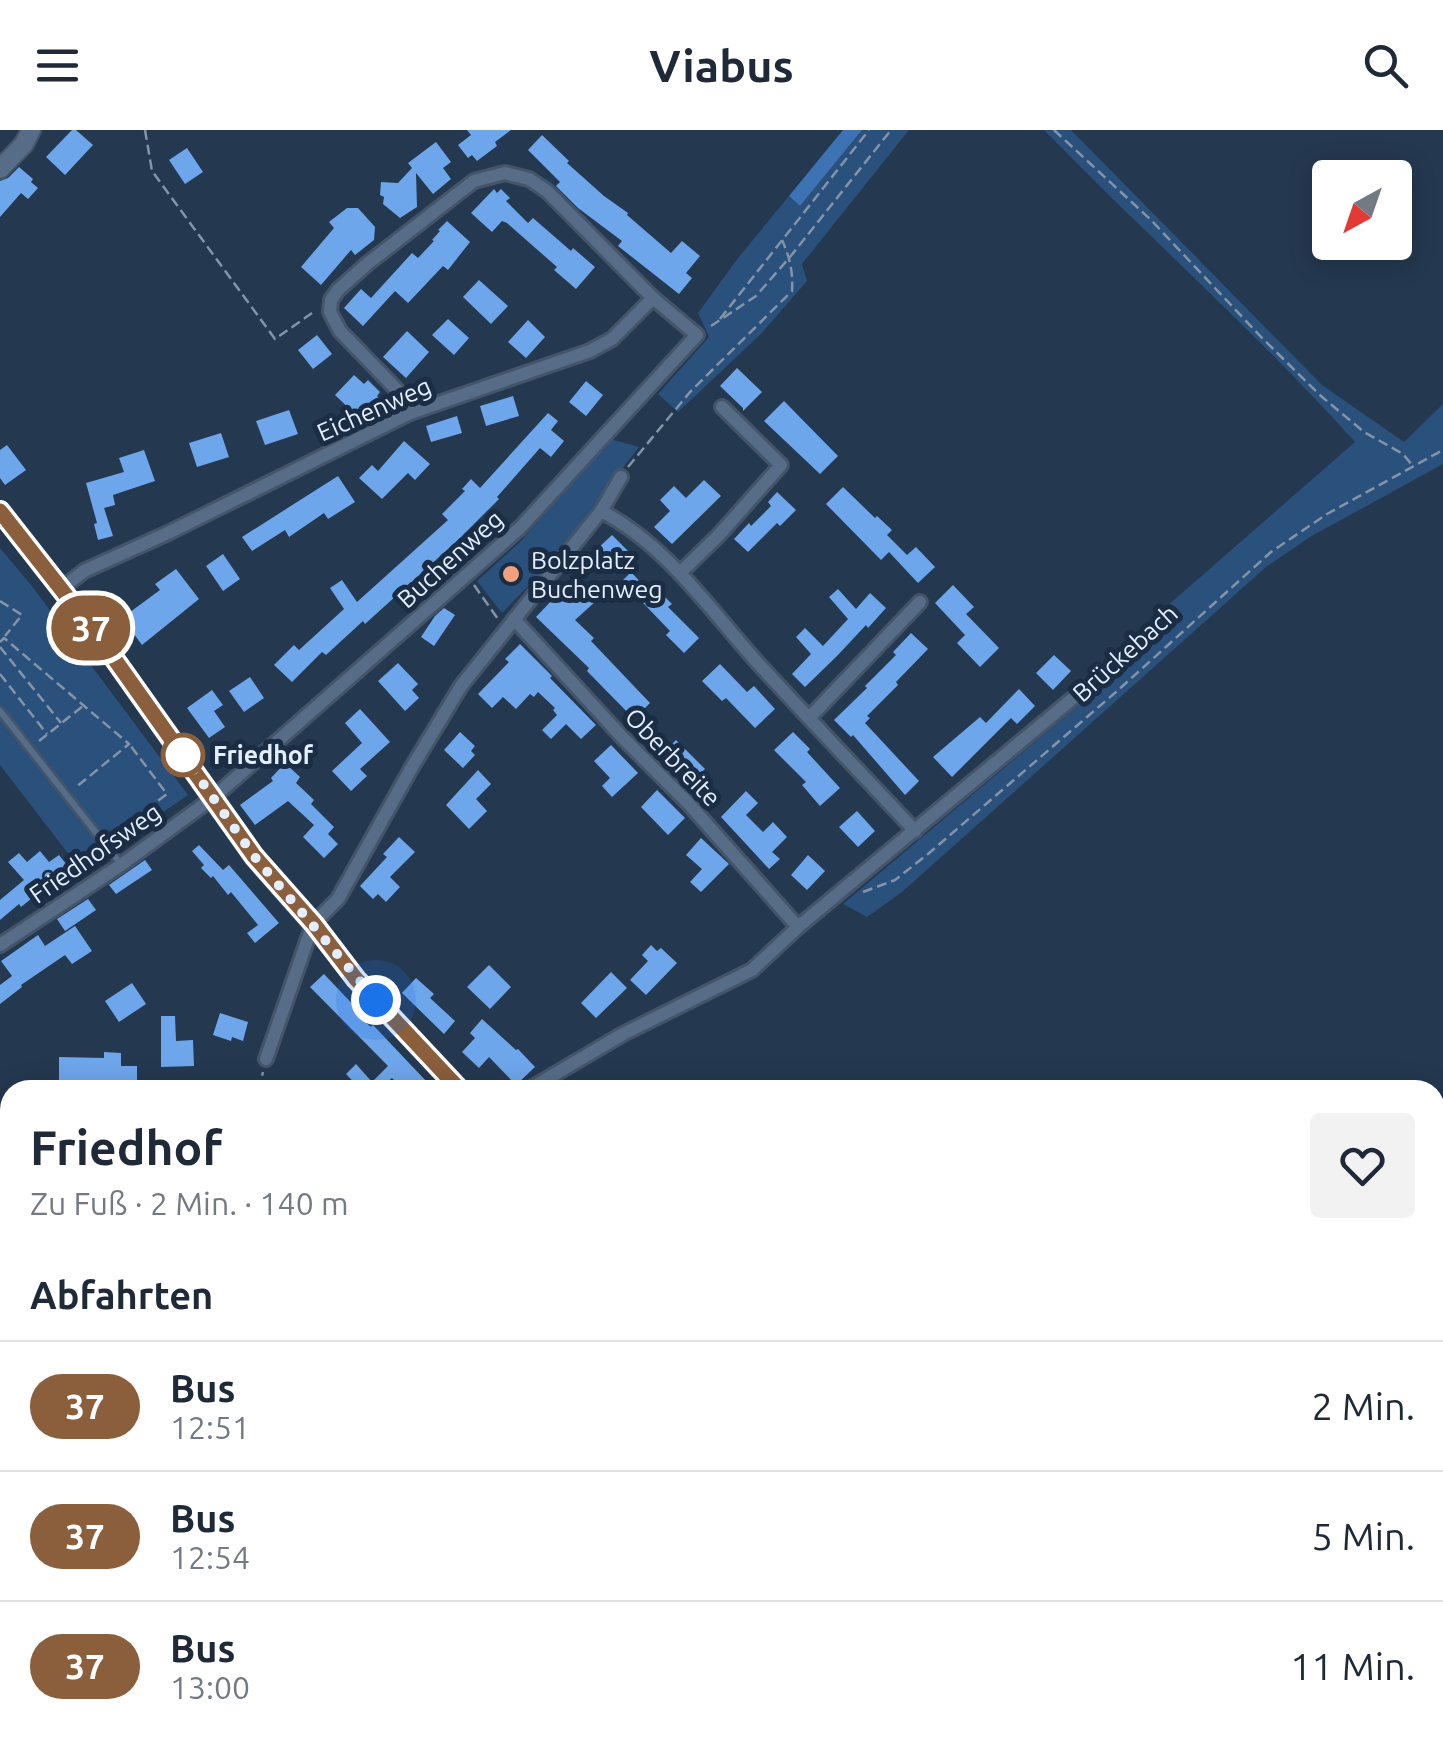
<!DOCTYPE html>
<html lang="de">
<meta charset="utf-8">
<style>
body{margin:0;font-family:Ubuntu,sans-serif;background:#f2f2f3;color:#1f2937;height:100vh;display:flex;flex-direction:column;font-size:38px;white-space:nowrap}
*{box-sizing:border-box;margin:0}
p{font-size:32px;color:#747a83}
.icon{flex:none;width:55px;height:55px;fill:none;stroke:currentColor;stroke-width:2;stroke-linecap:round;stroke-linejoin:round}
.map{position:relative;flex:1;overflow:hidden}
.sheet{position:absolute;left:0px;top:950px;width:1445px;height:670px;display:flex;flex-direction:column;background:#fff;border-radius:30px 30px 0 0;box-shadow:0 5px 25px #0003}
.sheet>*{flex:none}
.badge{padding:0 20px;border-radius:32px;font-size:35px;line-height:65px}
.needle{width:65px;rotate:220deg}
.buttons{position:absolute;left:1312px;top:30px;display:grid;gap:20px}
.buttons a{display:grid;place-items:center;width:100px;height:100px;border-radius:10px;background:#fff;box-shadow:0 5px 25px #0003;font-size:50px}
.you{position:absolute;width:50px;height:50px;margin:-25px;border:8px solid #fff;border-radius:50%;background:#1a73e8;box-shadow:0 0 0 15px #1a73e833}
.map>.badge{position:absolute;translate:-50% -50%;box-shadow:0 0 0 5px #fff}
h2{padding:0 30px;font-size:38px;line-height:90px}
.round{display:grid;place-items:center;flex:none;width:105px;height:105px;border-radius:10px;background:#f2f2f3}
.head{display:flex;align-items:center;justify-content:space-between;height:170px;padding:0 30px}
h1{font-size:48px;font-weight:600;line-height:75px}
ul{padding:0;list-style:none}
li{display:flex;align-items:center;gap:30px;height:130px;padding:0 30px;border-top:2px solid #e0e1e3}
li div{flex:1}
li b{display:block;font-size:38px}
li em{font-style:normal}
li .badge{min-width:110px;font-weight:700;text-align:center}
header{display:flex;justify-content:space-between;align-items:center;height:130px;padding:0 30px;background:#fff;font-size:45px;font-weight:600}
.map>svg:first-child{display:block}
</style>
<header><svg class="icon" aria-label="menu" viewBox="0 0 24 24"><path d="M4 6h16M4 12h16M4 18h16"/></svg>Viabus<svg class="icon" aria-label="search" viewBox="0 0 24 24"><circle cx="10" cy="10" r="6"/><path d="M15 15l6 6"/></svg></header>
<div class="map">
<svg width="1443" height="1620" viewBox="0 0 1443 1620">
<rect width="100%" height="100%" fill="#243850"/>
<path fill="#2a425f" d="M 366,1610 L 680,1610 L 668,1620 L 372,1620 Z"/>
<g fill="#2a507c">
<path d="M 862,0 L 909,0 L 802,134 L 807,151 L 761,204 L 678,282 L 658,264 L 709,207 L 698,183 L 738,128 L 789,66 L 800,76 Z"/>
<path d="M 1044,0 L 1071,0 L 1322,255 L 1404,312 L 1443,274 L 1443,334 L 1310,407 L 1266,437 L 902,762 L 867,787 L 843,774 L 1106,552 L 1096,538 L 1355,312 C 1257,203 1146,105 1044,0 Z"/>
<path d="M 610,309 L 639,317 L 545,439 L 502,483 L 477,451 L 522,410 Z"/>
<path d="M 0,418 L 31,455 L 188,665 L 80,739 L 0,635 Z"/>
</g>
<path fill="#3d73b4" d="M 843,0 L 862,0 L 800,76 L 789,66 Z"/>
<g fill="#6ea6eb">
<path d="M 72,0 L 76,0 L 93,15 L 65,45 L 46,27 Z"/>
<path d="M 467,0 L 511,0 L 495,12 L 497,16 L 477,31 L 472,25 L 468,28 L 458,15 L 471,5 Z"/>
<path d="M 542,5 L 569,31 L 567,33 L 604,66 L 628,83 L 627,85 L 671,123 L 682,111 L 700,126 L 686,143 L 692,148 L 679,164 L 618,116 L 622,111 L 578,78 L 556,56 L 560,52 L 528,20 Z"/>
<path d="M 436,12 L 451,32 L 443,38 L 451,49 L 433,64 L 416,43 L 417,77 L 400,88 L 383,74 L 384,67 L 380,65 L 381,52 L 398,53 L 412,38 L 408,33 Z"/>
<path d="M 187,18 L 203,42 L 185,54 L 169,30 Z"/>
<path d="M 19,37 L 33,49 L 31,52 L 38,58 L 28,69 L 21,63 L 0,87 L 0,51 L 8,48 Z"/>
<path d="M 494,59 L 497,63 L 501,59 L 510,68 L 506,71 L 528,93 L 533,88 L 571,121 L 573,118 L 595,137 L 576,159 L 554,140 L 557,137 L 507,93 L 502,91 L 492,102 L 471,83 Z"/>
<path d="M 347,78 L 358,78 L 375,97 L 374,110 L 355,125 L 351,120 L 321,155 L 301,137 L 334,98 L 329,92 Z"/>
<path d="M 447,91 L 470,112 L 448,140 L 443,136 L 408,173 L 395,161 L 363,196 L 344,178 L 361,159 L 371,168 L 412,123 L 418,128 L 434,111 L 432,110 L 440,101 L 438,100 Z"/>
<path d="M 479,150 L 508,176 L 491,194 L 463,167 Z"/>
<path d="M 448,189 L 469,208 L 454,225 L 432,205 Z"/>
<path d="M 528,190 L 545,207 L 526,228 L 508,212 Z"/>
<path d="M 407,201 L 429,222 L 406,248 L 383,227 Z"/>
<path d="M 317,205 L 332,224 L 313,239 L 298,220 Z"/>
<path d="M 737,238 L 762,262 L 743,281 L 743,278 L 720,256 Z"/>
<path d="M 354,245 L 364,254 L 368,250 L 380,262 L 377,266 L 379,268 L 360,289 L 335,265 Z"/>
<path d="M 586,251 L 603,265 L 586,286 L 569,272 Z"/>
<path d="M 513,266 L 519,286 L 486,296 L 480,276 Z"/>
<path d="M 784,271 L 838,326 L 820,344 L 764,291 Z"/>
<path d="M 289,280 L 298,304 L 265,315 L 256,291 Z"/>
<path d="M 548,283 L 558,291 L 551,300 L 564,311 L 551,327 L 540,318 L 497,367 L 499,369 L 459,409 L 365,494 L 363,491 L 326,525 L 322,522 L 292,552 L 274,535 L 294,515 L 299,520 L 344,479 L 330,458 L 342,450 L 357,472 L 448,390 L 442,384 L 465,361 L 462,359 L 471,349 L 480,358 Z"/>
<path d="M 457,286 L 462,303 L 431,312 L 426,296 Z"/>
<path d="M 221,303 L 229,327 L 197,337 L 189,313 Z"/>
<path d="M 404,311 L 430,334 L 415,350 L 408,343 L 382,369 L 359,348 L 372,335 L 378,341 Z"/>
<path d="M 7,315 L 26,340 L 5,355 L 0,348 L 0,320 Z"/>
<path d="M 144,320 L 155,351 L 113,365 L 115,375 L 104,378 L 113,406 L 98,410 L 94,394 L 97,393 L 86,353 L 124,342 L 119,328 Z"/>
<path d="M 338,346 L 355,372 L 328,389 L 324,383 L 289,407 L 285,400 L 252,421 L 242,407 Z"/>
<path d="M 704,350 L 721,366 L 672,414 L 654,397 L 670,381 L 660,370 L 674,356 L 686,368 Z"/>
<path d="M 843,357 L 875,388 L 877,386 L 892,400 L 887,405 L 907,425 L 916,417 L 935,437 L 918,453 L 889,422 L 881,430 L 826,374 Z"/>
<path d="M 777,362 L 796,380 L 780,396 L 777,393 L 748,422 L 734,409 L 749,393 L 751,396 L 771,376 L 768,372 Z"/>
<path d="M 612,405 L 630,423 L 614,438 L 596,420 Z"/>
<path d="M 223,424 L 240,449 L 223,461 L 206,436 Z"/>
<path d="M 176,439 L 199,469 L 142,515 L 122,488 L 160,460 L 155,454 Z"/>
<path d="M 631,442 L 649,461 L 654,456 L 672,474 L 668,477 L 699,508 L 684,523 L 666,505 L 670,501 L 622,451 Z"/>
<path d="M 578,450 L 596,471 L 575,490 L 594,508 L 591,511 L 650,573 L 634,589 L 587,541 L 589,538 L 536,487 L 553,469 L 555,471 Z"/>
<path d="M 953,455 L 974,477 L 966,484 L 999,518 L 980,537 L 957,513 L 965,505 L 935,473 Z"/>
<path d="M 838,459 L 856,479 L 870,463 L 886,478 L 868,498 L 866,495 L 837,526 L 805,557 L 792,544 L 811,524 L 796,507 L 805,498 L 823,516 L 848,489 L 829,467 Z"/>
<path d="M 444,478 L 455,485 L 434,516 L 421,507 L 435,486 Z"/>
<path d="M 911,503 L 928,519 L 896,552 L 898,555 L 867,586 L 870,588 L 865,593 L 919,651 L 905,665 L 853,605 L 851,607 L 834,590 L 867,558 L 865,556 L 896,525 L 893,522 Z"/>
<path d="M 520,514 L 552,546 L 550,548 L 596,595 L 581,609 L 566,594 L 551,609 L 542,600 L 557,585 L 553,580 L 555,578 L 538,562 L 534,567 L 530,564 L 516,579 L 503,567 L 492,578 L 478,564 L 509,532 L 505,529 Z"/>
<path d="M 1054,525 L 1071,541 L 1053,560 L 1036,543 Z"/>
<path d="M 398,533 L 418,554 L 412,560 L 419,568 L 405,581 L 378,551 Z"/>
<path d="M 720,534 L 747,562 L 754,556 L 775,579 L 755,598 L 726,568 L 722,571 L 702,551 Z"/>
<path d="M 250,547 L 264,568 L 244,582 L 229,561 Z"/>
<path d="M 1019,559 L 1035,576 L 1017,594 L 1011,588 L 952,647 L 933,627 L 980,587 L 986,593 Z"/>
<path d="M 212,560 L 223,575 L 214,581 L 225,597 L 209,608 L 187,578 Z"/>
<path d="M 360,579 L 390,612 L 360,639 L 367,646 L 351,661 L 332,641 L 362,613 L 345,593 Z"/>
<path d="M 460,602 L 475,616 L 471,621 L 475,625 L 463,638 L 444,620 Z"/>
<path d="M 793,602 L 810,619 L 807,622 L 840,658 L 820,676 L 802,655 L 806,652 L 774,620 Z"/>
<path d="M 676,610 L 705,639 L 690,654 L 661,625 Z"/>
<path d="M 611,615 L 638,643 L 612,667 L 602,656 L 610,648 L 594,631 Z"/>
<path d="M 285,633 L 300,647 L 296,653 L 314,670 L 311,674 L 334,697 L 328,704 L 338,714 L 324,728 L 303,707 L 314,695 L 288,671 L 255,695 L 240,675 L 273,651 L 271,648 Z"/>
<path d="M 478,640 L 491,654 L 476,669 L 487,681 L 469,699 L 446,675 Z"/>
<path d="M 657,660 L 685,688 L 668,705 L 641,677 Z"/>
<path d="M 746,661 L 758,673 L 746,685 L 763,702 L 773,692 L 787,707 L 772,722 L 780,729 L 769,739 L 721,687 Z"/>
<path d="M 857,681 L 875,701 L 858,717 L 839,697 Z"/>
<path d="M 399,707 L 415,722 L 390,747 L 400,757 L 386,772 L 378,764 L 373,769 L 360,756 L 387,727 L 383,724 Z"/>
<path d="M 701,708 L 729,734 L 701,762 L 690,752 L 702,739 L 686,725 Z"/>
<path d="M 199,715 L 223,740 L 229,735 L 279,793 L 255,813 L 247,803 L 258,795 L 231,762 L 228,765 L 213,746 L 211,748 L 201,738 L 204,735 L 192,721 Z"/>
<path d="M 40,721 L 49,732 L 59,725 L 71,740 L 56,752 L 54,750 L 21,777 L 19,774 L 0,790 L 0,770 L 24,750 L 8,732 L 19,723 L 27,732 Z"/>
<path d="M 808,725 L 825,741 L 807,760 L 791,745 Z"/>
<path d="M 145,730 L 152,740 L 116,764 L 109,755 Z"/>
<path d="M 88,769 L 96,780 L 65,801 L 57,789 Z"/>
<path d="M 75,796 L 92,821 L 72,834 L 65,825 L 21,855 L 22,857 L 0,874 L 0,855 L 12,846 L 1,831 L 38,805 L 45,816 Z"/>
<path d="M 651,815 L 657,821 L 661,818 L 677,833 L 646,865 L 630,850 L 648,831 L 642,825 Z"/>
<path d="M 489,835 L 511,857 L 490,879 L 467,857 Z"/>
<path d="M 611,842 L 627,858 L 596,888 L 581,873 Z"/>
<path d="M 324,844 L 359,881 L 356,884 L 371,897 L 373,895 L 427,952 L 420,960 L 404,960 L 392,948 L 379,960 L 361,960 L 346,944 L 356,934 L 372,952 L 388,936 L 310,857 Z"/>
<path d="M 416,848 L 434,864 L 430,868 L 455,891 L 444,904 L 402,863 Z"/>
<path d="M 132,853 L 146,874 L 119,892 L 105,871 Z"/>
<path d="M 220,883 L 248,892 L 243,911 L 232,907 L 231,911 L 213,905 Z"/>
<path d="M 161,886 L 175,886 L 176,911 L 193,910 L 194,936 L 161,937 Z"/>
<path d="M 482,889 L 516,920 L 518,919 L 535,937 L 516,955 L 489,927 L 479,938 L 462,922 L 475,908 L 470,903 Z"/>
<path d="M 104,922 L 121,923 L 121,936 L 137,936 L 137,956 L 79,957 L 79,954 L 59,954 L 59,927 L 104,928 Z"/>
</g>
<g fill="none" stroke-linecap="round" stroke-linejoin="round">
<g stroke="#44556a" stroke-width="11">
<path id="service" d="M 0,581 L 120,733"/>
</g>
<g stroke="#44556a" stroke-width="18">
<g id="minor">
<path d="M 410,283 L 398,261 L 340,201 L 330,182 L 331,170 L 338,160 L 367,134 L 474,51 L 505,43 L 529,49 L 547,61 L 653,168"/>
<path d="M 601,381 C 665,414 709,478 756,531 C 808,588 862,644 915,701"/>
<path d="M 680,443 L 719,405 L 781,335 L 722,277"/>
<path d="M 514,489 L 622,607 L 688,673 L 798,797"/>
<path d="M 810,587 L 920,472"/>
<path d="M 0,815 L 121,735 L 214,667 L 520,398 L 697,205 L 653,168 L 612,209 L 590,221 L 410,283 L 168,403 L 84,441 L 61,459"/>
<path d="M 266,929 L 313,794 L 338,769 L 412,637 L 461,556 L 601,381 L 621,347"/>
<path d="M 528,960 L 623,904 L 752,840 L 798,797 L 1095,550"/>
<path d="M 0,1014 L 10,1011"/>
<path d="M 0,1243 L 10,1238"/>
</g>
</g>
<g stroke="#44556a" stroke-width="22">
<g id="secondary">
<path d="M 0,39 L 24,14 L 31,0"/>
<path d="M 0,381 L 101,510 L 254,727 L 313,794 L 356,849 L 460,960"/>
<path d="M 789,1610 L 792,1620"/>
</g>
</g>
<g stroke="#8494a8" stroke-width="2.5" stroke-dasharray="10 5" stroke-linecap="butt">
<path d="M 145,0 L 152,41 L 275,209 L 315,181"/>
<path d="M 1054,0 L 1151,90 L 1262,208 L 1321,266 L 1364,302 L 1403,324 L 1412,335"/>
<path d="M 720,189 L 869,0"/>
<path d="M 711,196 L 756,166 L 790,127 L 891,0"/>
<path d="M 628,337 L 690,262 L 792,161 C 793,141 790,128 782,110"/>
<path d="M 474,455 L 498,489"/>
<path d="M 0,471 L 22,485 L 5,506"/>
<path d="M 0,512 L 4,508 L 129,614 L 75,658"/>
<path d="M 0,517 L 61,593"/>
<path d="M 0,544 L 47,604"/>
<path d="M 39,611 L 83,576"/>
<path d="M 110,706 L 167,664 L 130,615"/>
<path d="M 863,762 L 895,750 L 928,724 L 1116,562 L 1271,422 L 1327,384 L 1443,320"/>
<path d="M 258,960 L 263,942"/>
<path d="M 1435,1019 L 1443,1013"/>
<path d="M 0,1387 L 10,1376"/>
<path d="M 767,1610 L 770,1620"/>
<path d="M 678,1620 L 691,1610"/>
</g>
<use href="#service" stroke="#576c87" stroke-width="6"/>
<use href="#minor" stroke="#576c87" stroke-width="12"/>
<use href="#secondary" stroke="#576c87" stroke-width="18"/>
</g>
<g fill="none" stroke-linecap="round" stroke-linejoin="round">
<g stroke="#fff" stroke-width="22">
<path id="line" d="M 0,381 L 101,510 L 254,726 L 314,794 L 356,849 L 460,960"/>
</g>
<use href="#line" stroke="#8b5e3c" stroke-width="15"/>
<path stroke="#e3efff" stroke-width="10" stroke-dasharray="0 18" d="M 183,625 L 254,726 L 376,870"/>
</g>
<circle fill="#f1a17e" stroke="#1a2d45" stroke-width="4" cx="511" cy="444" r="10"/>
<circle fill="#fff" stroke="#8b5e3c" stroke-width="5" cx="183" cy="625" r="20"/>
<g text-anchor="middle" stroke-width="10" stroke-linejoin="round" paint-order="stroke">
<g font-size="25" fill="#e3efff" stroke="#1a2d45">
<text transform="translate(374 279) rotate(-24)" y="9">Eichenweg</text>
<text transform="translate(450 429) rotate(-42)" y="9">Buchenweg</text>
<text transform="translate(1125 523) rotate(-42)" y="9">Brückebach</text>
<text transform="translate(673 627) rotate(46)" y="9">Oberbreite</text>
<text transform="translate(95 723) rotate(-35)" y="9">Friedhofsweg</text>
</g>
<g font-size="25" fill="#e3efff" stroke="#1a2d45" text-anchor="start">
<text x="531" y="439">Bolzplatz<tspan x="531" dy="29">Buchenweg</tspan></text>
</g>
<g font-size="25" font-weight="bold" fill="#e3efff" stroke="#1a2d45" text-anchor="start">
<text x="213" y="634">Friedhof</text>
</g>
</g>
</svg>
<div class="buttons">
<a><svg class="needle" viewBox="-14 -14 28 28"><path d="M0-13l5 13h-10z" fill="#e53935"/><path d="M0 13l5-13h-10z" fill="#747a83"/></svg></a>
</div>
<div class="you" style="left:376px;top:870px"></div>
<b class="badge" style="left:91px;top:498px;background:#8b5e3c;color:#fff">37</b>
<section class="sheet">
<div class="head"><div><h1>Friedhof</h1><p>Zu Fuß · 2 Min. · 140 m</p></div><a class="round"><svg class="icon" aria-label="heart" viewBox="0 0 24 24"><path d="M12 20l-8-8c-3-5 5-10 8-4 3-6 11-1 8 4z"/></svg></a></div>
<h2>Abfahrten</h2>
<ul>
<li><span class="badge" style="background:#8b5e3c;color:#fff">37</span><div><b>Bus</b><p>12:51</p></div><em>2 Min.</em></li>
<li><span class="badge" style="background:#8b5e3c;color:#fff">37</span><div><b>Bus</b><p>12:54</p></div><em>5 Min.</em></li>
<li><span class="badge" style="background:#8b5e3c;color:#fff">37</span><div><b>Bus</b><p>13:00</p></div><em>11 Min.</em></li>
</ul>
</section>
</div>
